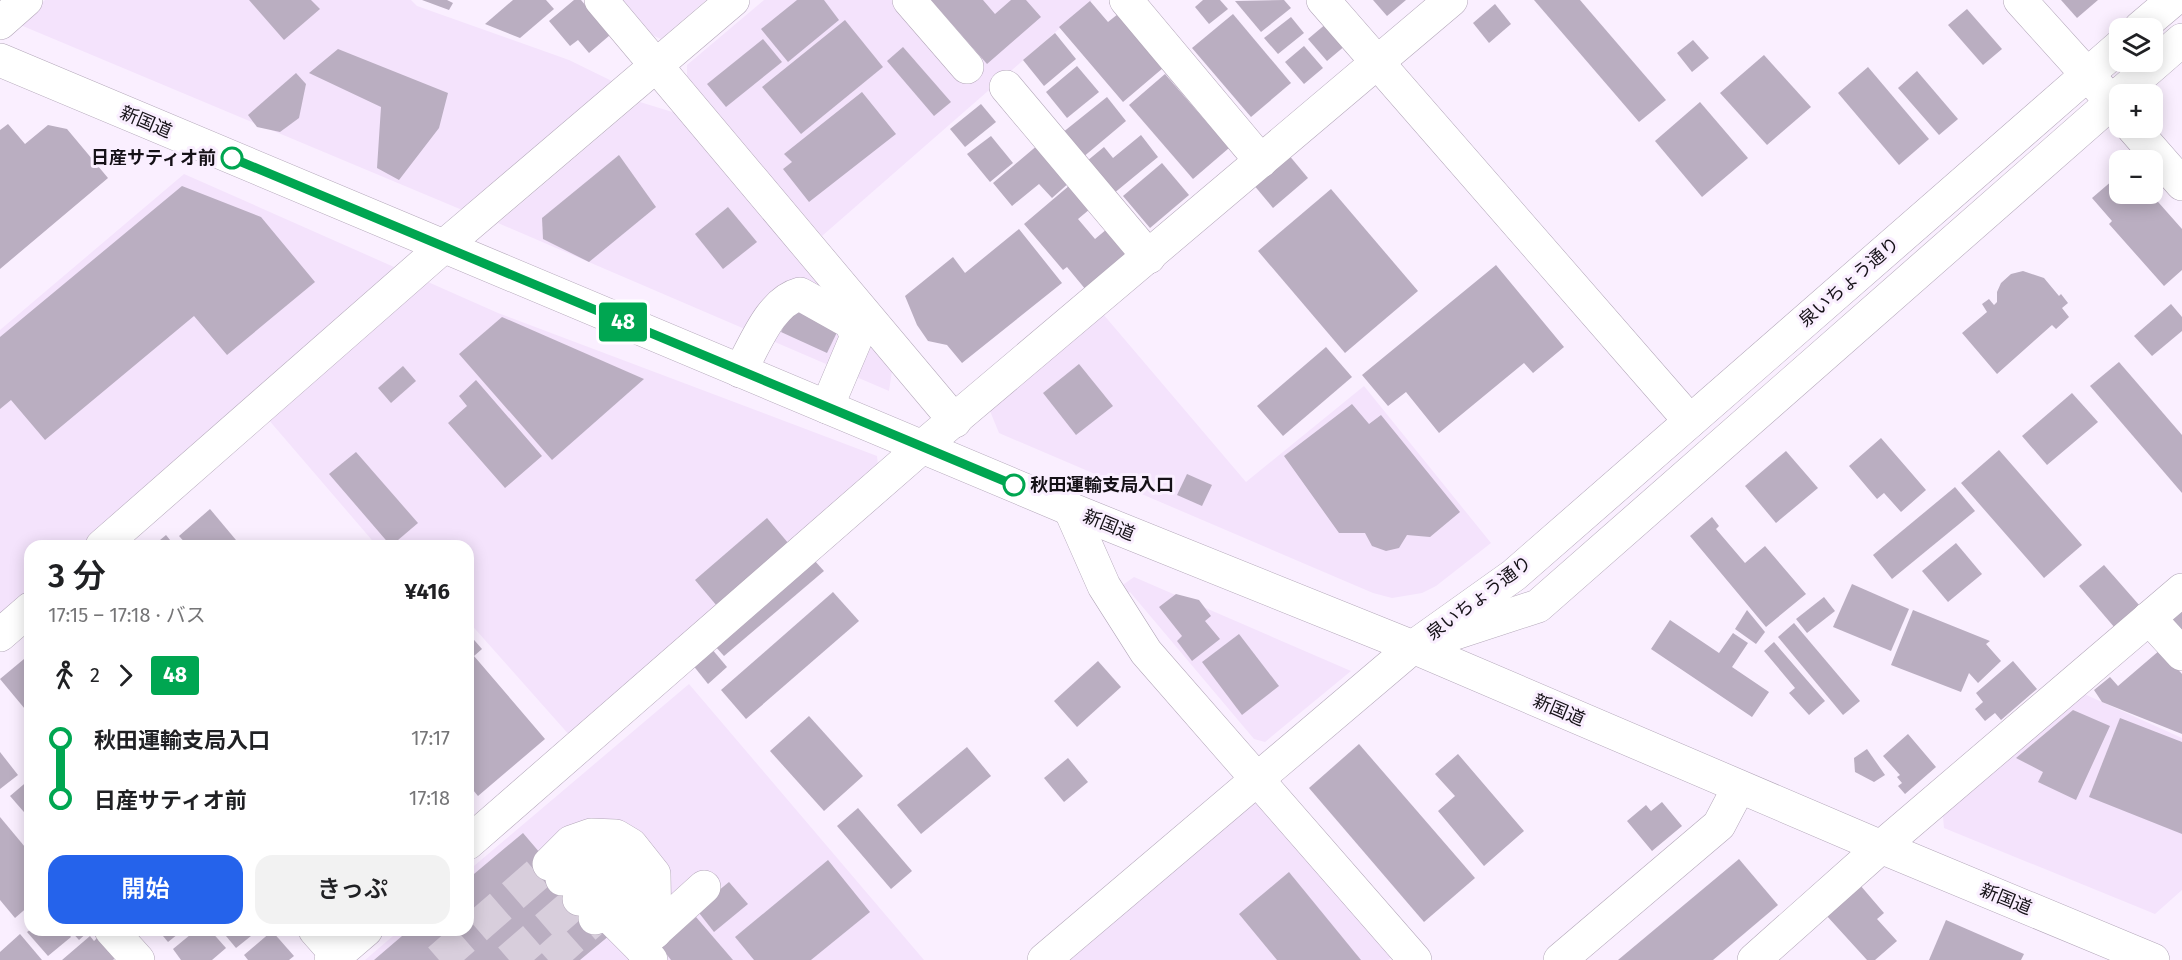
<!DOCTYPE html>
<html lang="ja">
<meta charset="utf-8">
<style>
body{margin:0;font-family:"Fira Sans","Noto Sans JP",sans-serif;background:#f2f2f2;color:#202124;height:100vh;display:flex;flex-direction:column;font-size:22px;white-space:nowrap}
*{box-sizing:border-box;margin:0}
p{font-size:20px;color:#757577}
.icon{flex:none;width:33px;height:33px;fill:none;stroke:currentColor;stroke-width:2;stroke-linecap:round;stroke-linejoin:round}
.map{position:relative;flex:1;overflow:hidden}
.side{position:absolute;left:24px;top:540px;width:450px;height:396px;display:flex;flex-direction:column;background:#fff;border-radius:18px;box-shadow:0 3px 15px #0003}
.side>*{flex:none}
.badge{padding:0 12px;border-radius:4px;font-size:21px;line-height:39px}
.controls{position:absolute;left:2109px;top:18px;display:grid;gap:12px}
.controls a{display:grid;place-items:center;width:54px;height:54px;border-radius:12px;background:#fff;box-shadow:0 3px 15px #0003;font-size:30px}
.map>.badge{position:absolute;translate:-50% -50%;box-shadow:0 0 0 3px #fff}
.legs{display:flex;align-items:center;gap:9px;height:66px;padding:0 24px;font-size:20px}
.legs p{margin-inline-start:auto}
.overview{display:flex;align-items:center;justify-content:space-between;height:102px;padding:0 24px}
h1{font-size:33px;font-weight:600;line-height:45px}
.button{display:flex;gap:12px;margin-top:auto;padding:12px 24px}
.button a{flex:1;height:69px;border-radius:18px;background:#2563eb;color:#fff;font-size:24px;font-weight:600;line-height:69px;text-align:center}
.button a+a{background:#f2f2f2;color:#202124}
ul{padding:0 24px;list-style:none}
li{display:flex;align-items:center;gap:21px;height:60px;font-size:22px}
li i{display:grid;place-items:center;width:9px;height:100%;margin:0 8px;background:currentColor}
li i::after{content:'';width:15px;height:15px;margin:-8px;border:4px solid;border-radius:50%;background:#fff}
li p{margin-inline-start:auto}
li:first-child i{background:linear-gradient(#0000 50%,currentColor 0)}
li:last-child i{background:linear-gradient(currentColor 50%,#0000 0)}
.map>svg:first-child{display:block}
</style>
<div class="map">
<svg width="2182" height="960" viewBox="0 0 2182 960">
<rect width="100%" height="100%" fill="#faefff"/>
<g fill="#f4e3fc">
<path d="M 45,0 L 411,0 L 417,6 L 569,60 L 618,84 L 467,212 L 18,24 Z"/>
<path d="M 617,0 L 706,0 L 661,39 L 645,32 Z"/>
<path d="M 764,0 L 1092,0 L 822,236 L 687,80 L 687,65 Z"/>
<path d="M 640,102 L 682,115 L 893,364 L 889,391 L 498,223 Z"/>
<path d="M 184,174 L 498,313 L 877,456 L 879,476 L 571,737 L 468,621 L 468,546 L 377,546 L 250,398 L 84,546 L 30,546 L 30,595 L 0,621 L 0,330 Z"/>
<path d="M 1103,314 L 1246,482 L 1364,386 L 1491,543 L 1436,586 L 1422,593 L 1392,598 L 1373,593 L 999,433 L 990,411 Z"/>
<path d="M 1134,577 L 1351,671 L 1265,742 L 1254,739 L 1130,592 L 1122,597 L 1117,589 Z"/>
<path d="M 689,684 L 924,960 L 365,960 L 400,930 L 468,930 L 468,871 Z"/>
<path d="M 2082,693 L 2182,738 L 2182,890 L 2155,914 L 1944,828 L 1942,805 Z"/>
<path d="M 1254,798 L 1398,952 L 1388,960 L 1068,960 Z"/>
</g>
<g fill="#baaec1">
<path d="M 249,0 L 311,0 L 320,9 L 284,40 Z"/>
<path d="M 422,0 L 447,0 L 453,3 L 449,10 Z"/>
<path d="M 513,0 L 546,0 L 554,9 L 520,38 L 485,24 Z"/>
<path d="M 574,0 L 581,0 L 610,35 L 589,53 L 578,40 L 570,46 L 549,21 Z"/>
<path d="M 797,0 L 824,0 L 839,20 L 788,62 L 761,29 Z"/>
<path d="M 931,0 L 983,0 L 995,14 L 1011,0 L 1026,0 L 1041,17 L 987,64 Z"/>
<path d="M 1203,0 L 1220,0 L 1228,9 L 1209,24 L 1195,7 Z"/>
<path d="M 1284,0 L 1291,8 L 1261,32 L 1235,1 Z"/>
<path d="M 1373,0 L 1406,0 L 1387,16 Z"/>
<path d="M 1534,0 L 1580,0 L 1666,100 L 1639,122 Z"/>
<path d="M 2061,0 L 2098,0 L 2077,18 Z"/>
<path d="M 1090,1 L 1108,22 L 1118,14 L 1163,68 L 1123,102 L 1059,27 Z"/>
<path d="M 1495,4 L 1511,24 L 1489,43 L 1473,23 Z"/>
<path d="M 1967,9 L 2002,49 L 1983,65 L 1948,25 Z"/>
<path d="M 1233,14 L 1291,83 L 1251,117 L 1192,48 Z"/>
<path d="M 1291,17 L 1304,33 L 1278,54 L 1264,38 Z"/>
<path d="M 845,20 L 883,67 L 801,134 L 762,87 Z"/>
<path d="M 1327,23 L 1346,45 L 1327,61 L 1308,39 Z"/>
<path d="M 1055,33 L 1076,59 L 1044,86 L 1023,60 Z"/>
<path d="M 763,39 L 782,62 L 726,107 L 707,84 Z"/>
<path d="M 1693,40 L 1709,58 L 1692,72 L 1677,53 Z"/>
<path d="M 1304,46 L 1323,68 L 1304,84 L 1285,62 Z"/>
<path d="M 903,47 L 951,102 L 934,116 L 887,61 Z"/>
<path d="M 338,49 L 448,93 L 439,128 L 399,180 L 377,168 L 381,107 L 309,73 Z"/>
<path d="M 1764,55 L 1811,107 L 1767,145 L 1720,93 Z"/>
<path d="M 1077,66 L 1099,92 L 1067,118 L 1046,92 Z"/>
<path d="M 1868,67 L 1929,139 L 1899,165 L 1838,93 Z"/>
<path d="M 1917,71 L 1958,119 L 1939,135 L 1898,88 Z"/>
<path d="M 296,73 L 306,84 L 299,118 L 280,132 L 257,127 L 248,115 Z"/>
<path d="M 1165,74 L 1229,148 L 1193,179 L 1129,105 Z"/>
<path d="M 862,92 L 896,134 L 809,202 L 783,169 L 792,162 L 784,154 Z"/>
<path d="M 1107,97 L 1126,121 L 1082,158 L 1062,133 Z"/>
<path d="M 1700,102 L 1748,158 L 1702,197 L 1655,141 Z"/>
<path d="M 981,104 L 996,122 L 965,147 L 950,129 Z"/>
<path d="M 8,124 L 25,144 L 48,125 L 67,129 L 108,178 L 0,269 L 0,130 Z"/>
<path d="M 1141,135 L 1158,157 L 1113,194 L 1087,161 L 1104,147 L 1113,158 Z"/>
<path d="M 991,136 L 1013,163 L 990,182 L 967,154 Z"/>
<path d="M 1039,144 L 1070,182 L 1052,198 L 1039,184 L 1012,206 L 993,183 Z"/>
<path d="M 1288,154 L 1308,178 L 1273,208 L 1253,184 Z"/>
<path d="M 619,155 L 656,207 L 589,262 L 543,239 L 542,218 Z"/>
<path d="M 1162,163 L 1189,195 L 1150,228 L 1123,196 Z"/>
<path d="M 2120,174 L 2120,194 L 2151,194 L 2182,229 L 2182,270 L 2164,286 L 2109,224 L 2112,221 L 2092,198 Z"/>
<path d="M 1070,185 L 1090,209 L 1078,219 L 1095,239 L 1107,229 L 1128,254 L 1086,290 L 1067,267 L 1063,270 L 1024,224 Z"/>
<path d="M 182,186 L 261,217 L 315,282 L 227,355 L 194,316 L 45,440 L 11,400 L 0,409 L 0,337 Z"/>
<path d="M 1331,189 L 1418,291 L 1345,353 L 1258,251 Z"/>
<path d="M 728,207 L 757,242 L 723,269 L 695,234 Z"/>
<path d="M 1019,229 L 1062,283 L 962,363 L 947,345 L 928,341 L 917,325 L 905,296 L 953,257 L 965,273 Z"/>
<path d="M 1496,265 L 1564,347 L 1533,373 L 1524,363 L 1439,433 L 1406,392 L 1388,406 L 1362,375 Z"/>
<path d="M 2023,271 L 2044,278 L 2059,296 L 2061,294 L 2068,303 L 2062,308 L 2069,317 L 2056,329 L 2052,325 L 1997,374 L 1962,333 L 1987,312 L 1982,304 L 1989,299 L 1994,305 L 1997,302 L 1997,292 L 2001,283 L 2011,274 Z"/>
<path d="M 795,303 L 841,324 L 827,353 L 781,332 Z"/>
<path d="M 2171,304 L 2182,317 L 2182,331 L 2152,356 L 2134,336 Z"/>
<path d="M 502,317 L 644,379 L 552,460 L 459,354 Z"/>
<path d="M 1326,347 L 1352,377 L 1283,436 L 1257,406 Z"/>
<path d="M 2119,362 L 2182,435 L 2182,493 L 2090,386 Z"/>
<path d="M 1079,364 L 1113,406 L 1076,435 L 1043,393 Z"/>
<path d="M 403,366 L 416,381 L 391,403 L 378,388 Z"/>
<path d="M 476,380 L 542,456 L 505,488 L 448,423 L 467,406 L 459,396 Z"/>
<path d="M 2072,393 L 2098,422 L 2047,465 L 2022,436 Z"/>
<path d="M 1352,404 L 1369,424 L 1381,415 L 1460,512 L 1430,537 L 1407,535 L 1399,548 L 1386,551 L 1372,546 L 1365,533 L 1339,533 L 1284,456 Z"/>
<path d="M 1881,438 L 1926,490 L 1901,512 L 1884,493 L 1877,499 L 1849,466 Z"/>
<path d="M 1999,450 L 2082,545 L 2044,578 L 1961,483 Z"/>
<path d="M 1786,451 L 1818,488 L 1776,523 L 1745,486 Z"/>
<path d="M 356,452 L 418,523 L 391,546 L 329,474 Z"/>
<path d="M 1187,474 L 1212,485 L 1202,506 L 1177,495 Z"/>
<path d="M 1955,487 L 1975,511 L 1892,579 L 1873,555 Z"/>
<path d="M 210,509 L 241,546 L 188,546 L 179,536 Z"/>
<path d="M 1712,517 L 1719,526 L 1716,529 L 1745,563 L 1765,546 L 1806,594 L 1766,627 L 1690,536 Z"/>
<path d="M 767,518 L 789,544 L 717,606 L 695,580 Z"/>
<path d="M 166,535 L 175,546 L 153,546 Z"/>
<path d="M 1956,543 L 1982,574 L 1948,602 L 1922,571 Z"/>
<path d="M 814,560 L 824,571 L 724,656 L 714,645 Z"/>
<path d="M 2104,565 L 2140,606 L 2115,628 L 2079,586 Z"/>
<path d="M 1852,584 L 1909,609 L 1891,651 L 1833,627 Z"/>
<path d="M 833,592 L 859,621 L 746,719 L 721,690 Z"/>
<path d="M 1176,594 L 1199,600 L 1211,616 L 1205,621 L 1220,639 L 1192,661 L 1177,641 L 1182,636 L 1159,607 Z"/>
<path d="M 1824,597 L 1835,611 L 1807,633 L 1796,619 Z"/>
<path d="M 2182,605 L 2182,635 L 2167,617 Z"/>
<path d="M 1747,610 L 1765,632 L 1756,644 L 1735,629 Z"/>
<path d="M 1913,610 L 1990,641 L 1986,644 L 2001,661 L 1978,683 L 1969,673 L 1961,692 L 1891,665 Z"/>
<path d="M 1670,620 L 1719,653 L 1733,633 L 1748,643 L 1732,667 L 1769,692 L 1752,717 L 1651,649 Z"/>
<path d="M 1794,623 L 1860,701 L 1843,715 L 1778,637 Z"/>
<path d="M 468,633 L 482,649 L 474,656 L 545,739 L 478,796 L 468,784 Z"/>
<path d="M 1239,634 L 1279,686 L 1242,715 L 1202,662 Z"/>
<path d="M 1774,642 L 1825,701 L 1809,715 L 1789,693 L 1795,688 L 1764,651 Z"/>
<path d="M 711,648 L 727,667 L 708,684 L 692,664 Z"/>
<path d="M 2160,650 L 2182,674 L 2182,734 L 2102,702 L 2094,690 L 2110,677 L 2118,686 Z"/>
<path d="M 30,654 L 30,715 L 0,679 Z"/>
<path d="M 1098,661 L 1121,687 L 1077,727 L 1054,701 Z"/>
<path d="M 2013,661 L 2037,689 L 2001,720 L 1995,713 L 1985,721 L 1975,709 L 1983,702 L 1976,693 Z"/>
<path d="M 2073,710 L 2110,726 L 2076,800 L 2038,782 L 2043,772 L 2016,758 Z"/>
<path d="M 809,716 L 863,776 L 824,811 L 770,751 Z"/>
<path d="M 2120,718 L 2182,742 L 2182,834 L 2089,797 Z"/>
<path d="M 1908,734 L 1936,767 L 1905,794 L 1898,786 L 1902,783 L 1897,777 L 1900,775 L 1883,756 Z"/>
<path d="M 1359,744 L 1475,878 L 1424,922 L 1309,788 Z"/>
<path d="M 967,747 L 991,776 L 921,834 L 897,805 Z"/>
<path d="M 1867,749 L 1885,775 L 1874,782 L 1855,772 L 1854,758 Z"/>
<path d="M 0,752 L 18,775 L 0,789 Z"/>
<path d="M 1458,754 L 1524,831 L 1484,866 L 1438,811 L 1455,796 L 1435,774 Z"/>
<path d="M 1068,758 L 1088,782 L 1064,802 L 1044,778 Z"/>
<path d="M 30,779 L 30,819 L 10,796 Z"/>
<path d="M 1662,802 L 1682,826 L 1652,851 L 1627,821 L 1646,805 L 1651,811 Z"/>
<path d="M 858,808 L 912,871 L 891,889 L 837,826 Z"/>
<path d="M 0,817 L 30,853 L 30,905 L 15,918 L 0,900 Z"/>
<path d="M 523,833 L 610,935 L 580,960 L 374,960 L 409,930 L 468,930 L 468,879 Z"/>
<path d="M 1739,859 L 1778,905 L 1713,960 L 1618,960 Z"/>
<path d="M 828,860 L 870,912 L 811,960 L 754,960 L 735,937 Z"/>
<path d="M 1289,872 L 1361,960 L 1277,960 L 1239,914 Z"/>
<path d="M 729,882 L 748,904 L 714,932 L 696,909 Z"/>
<path d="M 1860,885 L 1884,913 L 1877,919 L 1897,941 L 1875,960 L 1867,960 L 1826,915 Z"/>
<path d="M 696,917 L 733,960 L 671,960 L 661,947 Z"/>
<path d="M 1946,920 L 2024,954 L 2021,960 L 1929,960 Z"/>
<path d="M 30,930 L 66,930 L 71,937 L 48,956 L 27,932 Z"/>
<path d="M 70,930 L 90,930 L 79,940 Z"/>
<path d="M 158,930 L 183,930 L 168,942 Z"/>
<path d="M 196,930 L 210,930 L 226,948 L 212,960 L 181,960 L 173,949 Z"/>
<path d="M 221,930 L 254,930 L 256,932 L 236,948 Z"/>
<path d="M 272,931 L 294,956 L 289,960 L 248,960 L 244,955 Z"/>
<path d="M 20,934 L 42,960 L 0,960 L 0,952 Z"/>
<path d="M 100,935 L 118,956 L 113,960 L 62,960 L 90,936 L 94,941 Z"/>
</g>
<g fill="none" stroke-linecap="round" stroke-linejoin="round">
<g stroke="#d8cedc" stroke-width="33" stroke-dasharray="33 16" stroke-linecap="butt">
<path d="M 439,960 L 549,864"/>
<path d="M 509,960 L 579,899"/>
<path d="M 548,960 L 595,918"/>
</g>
<g stroke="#b3a7b9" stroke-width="34">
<g id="minor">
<path d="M 601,0 L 955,421"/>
<path d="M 909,0 L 967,67"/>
<path d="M 1126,0 L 1261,161"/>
<path d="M 1323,0 L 1690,421"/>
<path d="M 2020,0 L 2120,111"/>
<path d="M 0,23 L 26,0"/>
<path d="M 1006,87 L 1149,257"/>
<path d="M 2133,128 L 2182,184"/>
<path d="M 740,371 C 755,345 770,302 800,294 L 850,322 L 857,336 L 827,407"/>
<path d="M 1070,509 L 1104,586 L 1146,652 L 1415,960"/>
<path d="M 102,546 L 443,247 L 733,0"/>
<path d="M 2149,618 L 2182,654"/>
<path d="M 0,635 L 30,609"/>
<path d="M 468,843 L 922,447 L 1451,0"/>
<path d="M 549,864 L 571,842 L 591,835 L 616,836 L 631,845 L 654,874 L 655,932"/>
<path d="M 562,879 C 567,874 573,867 579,863 C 609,842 635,883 644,906"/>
<path d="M 579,899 C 610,877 621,892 632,923"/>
<path d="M 595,918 L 601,912 L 608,915 L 636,943"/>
<path d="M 111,930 L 138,960"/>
<path d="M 315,930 L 337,955"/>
<path d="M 331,960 L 366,930"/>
<path d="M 651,960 L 639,946 L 704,887"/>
<path d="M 1044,960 L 1413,647"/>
<path d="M 1560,960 L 1719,825 L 1739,787"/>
<path d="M 1754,960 L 1881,847 L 2182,590"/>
</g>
</g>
<g stroke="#b3a7b9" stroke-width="34">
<g id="major">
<path d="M 2140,28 L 2173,0"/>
<path d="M 0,60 L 1070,509 L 1413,647 L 1881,847 L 2153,960"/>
<path d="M 2120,94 L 2182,40"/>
<path d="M 1443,637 L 1538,606 L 2120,95"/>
<path d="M 1413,647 L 1514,575 L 2120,46"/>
</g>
</g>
<use href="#minor" stroke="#fff" stroke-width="33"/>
<use href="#major" stroke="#fff" stroke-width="33"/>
</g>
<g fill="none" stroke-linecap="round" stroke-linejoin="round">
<g stroke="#fff" stroke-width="14">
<path id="line-1" d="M 232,158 L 1014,485"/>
</g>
<use href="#line-1" stroke="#00a651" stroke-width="9"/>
</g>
<g fill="#fff" stroke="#00a651" stroke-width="3">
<circle cx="232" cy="158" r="10"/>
<circle cx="1014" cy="485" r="10"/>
</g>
<g text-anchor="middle" stroke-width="6" stroke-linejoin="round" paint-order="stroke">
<g font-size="18" fill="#151117" stroke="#faefff">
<text transform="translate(146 122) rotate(23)" y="6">新国道</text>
<text transform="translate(1849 282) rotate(-41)" y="6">泉いちょう通り</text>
<text transform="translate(1109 525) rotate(22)" y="6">新国道</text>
<text transform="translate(1479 598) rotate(-37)" y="6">泉いちょう通り</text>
<text transform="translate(1559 710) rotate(23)" y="6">新国道</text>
<text transform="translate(2006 899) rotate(22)" y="6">新国道</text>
</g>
<g font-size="18" font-weight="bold" fill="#151117" stroke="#faefff" text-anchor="end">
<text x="216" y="164">日産サティオ前</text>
<text x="1030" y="491" text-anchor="start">秋田運輸支局入口</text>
</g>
</g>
</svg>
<div class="controls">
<a><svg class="icon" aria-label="layers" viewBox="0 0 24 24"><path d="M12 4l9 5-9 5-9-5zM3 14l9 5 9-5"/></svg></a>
<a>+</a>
<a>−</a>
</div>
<b class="badge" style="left:623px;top:322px;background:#00a651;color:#fff">48</b>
<section class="side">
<div class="overview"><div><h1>3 分</h1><p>17:15 – 17:18 · バス</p></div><b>¥416</b></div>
<div class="legs"><svg class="icon" aria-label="walk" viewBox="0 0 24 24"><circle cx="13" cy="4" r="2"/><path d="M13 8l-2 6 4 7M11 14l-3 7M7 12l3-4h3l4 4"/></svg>2<svg class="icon" aria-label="forward" viewBox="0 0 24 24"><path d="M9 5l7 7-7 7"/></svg><b class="badge" style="background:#00a651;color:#fff">48</b></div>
<ul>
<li><i style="color:#00a651"></i><b>秋田運輸支局入口</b><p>17:17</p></li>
<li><i style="color:#00a651"></i><b>日産サティオ前</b><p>17:18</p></li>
</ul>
<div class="button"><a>開始</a><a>きっぷ</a></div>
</section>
</div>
